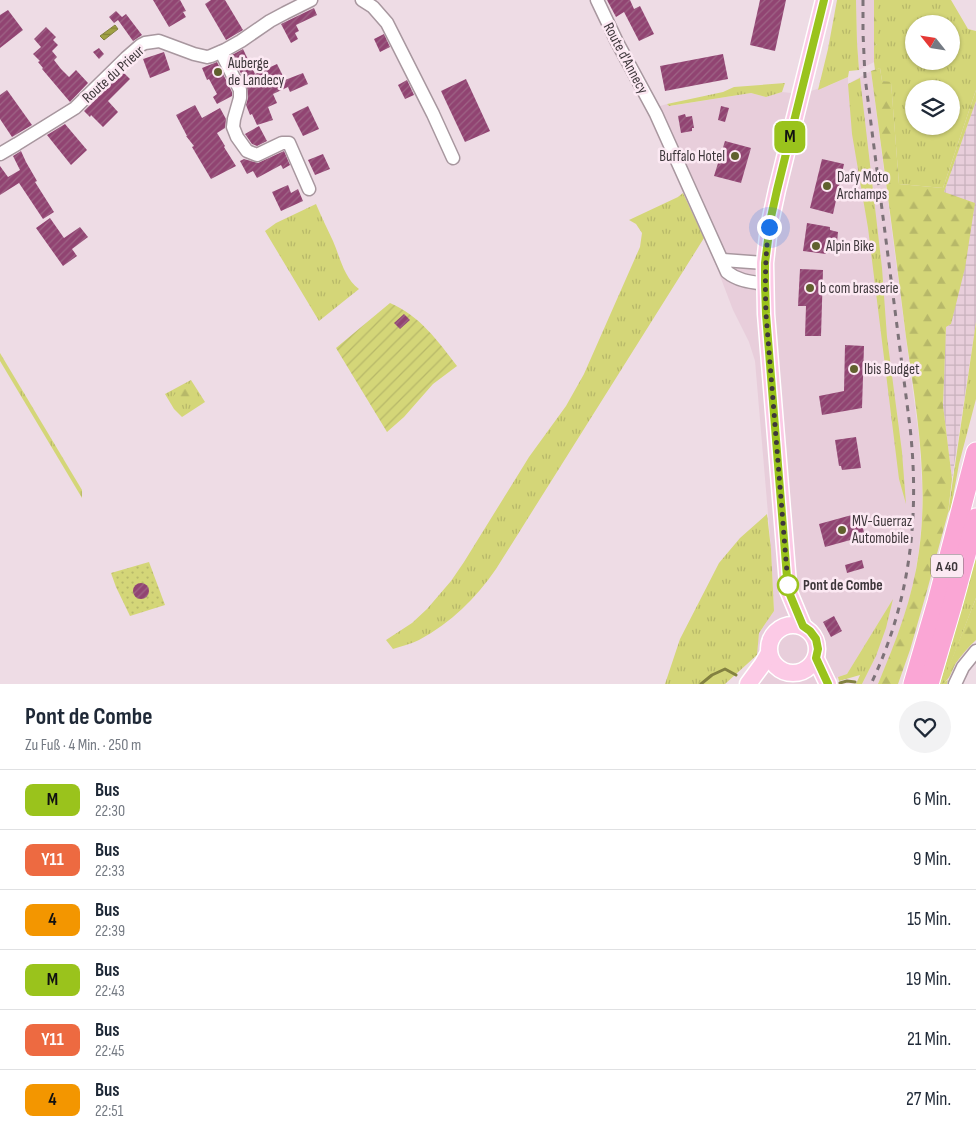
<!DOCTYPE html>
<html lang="de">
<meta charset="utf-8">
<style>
body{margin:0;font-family:"Sofia Sans Condensed",sans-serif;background:#f2f2f3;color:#1f2937;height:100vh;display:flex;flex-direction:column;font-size:19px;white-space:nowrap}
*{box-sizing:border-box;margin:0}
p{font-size:16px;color:#747a83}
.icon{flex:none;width:28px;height:28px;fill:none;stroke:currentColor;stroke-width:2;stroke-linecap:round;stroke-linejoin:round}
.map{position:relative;height:684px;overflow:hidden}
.panel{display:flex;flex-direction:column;background:#fff;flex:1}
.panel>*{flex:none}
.badge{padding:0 10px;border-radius:8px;font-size:18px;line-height:32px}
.needle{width:32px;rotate:300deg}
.controls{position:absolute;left:905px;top:15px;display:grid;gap:10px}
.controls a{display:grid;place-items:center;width:55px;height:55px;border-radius:50%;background:#fff;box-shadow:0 1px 4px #0004;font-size:25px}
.you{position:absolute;width:25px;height:25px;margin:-12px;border:4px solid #fff;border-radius:50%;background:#1a73e8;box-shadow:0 0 0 8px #1a73e833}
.map>.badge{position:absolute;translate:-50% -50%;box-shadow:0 0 0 2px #fff}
.round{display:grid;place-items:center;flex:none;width:52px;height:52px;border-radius:26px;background:#f2f2f3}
.summary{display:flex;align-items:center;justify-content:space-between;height:85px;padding:0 25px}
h1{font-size:24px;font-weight:700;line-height:38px}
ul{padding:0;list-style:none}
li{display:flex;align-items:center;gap:15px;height:60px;padding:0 25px;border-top:1px solid #e0e1e3}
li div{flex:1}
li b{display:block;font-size:19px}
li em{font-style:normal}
li .badge{min-width:55px;font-weight:700;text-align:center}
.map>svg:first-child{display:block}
</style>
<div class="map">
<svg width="976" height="684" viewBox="0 0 976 684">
<defs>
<pattern id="industrial-grid" width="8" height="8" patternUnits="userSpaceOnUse" patternTransform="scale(1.25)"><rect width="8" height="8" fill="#e8cedb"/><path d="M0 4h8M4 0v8" fill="none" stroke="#c8b2bd"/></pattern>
<pattern id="grass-tufts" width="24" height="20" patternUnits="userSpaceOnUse" patternTransform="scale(1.25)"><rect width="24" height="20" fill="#d4d678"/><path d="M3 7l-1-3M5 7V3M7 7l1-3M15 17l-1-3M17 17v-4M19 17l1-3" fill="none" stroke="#b7b869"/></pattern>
<pattern id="forest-firs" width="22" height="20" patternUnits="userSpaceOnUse" patternTransform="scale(1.25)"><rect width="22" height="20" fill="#d4d678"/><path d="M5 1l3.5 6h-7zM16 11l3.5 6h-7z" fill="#b7b869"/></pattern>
<pattern id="park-dots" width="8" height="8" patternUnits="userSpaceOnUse" patternTransform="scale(1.25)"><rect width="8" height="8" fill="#d4d678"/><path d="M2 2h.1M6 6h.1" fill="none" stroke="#b7b869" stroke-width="1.8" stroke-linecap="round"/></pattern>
<pattern id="garden-furrows" width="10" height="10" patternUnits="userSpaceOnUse" patternTransform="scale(1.25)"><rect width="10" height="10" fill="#d4d678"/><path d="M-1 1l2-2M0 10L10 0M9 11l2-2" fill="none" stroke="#b7b869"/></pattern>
<pattern id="water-rules" width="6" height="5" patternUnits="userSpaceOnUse" patternTransform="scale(1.25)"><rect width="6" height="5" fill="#a0a143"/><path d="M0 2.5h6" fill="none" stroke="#848439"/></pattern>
<pattern id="building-hatch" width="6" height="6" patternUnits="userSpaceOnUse" patternTransform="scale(1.25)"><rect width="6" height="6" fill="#914472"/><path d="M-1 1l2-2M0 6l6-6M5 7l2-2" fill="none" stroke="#9e6486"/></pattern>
</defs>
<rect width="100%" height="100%" fill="#eedce5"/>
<g fill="#e8cedb">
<path d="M 856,0 L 874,0 L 874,62 L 859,70 L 857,42 Z"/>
<path d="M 871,71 L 919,438 L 922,486 L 922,519 L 919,549 L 914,581 L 905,614 L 891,654 L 878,684 L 862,684 L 876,656 L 892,601 L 847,674 L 838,677 L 831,684 L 753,684 L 759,633 L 774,611 L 771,549 L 755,361 L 749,342 L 733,310 L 717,268 L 647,113 L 660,106 L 667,104 L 670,106 L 751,93 L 766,97 L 782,92 L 801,94 L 830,85 L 848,77 L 848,84 Z"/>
</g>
<path fill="url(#industrial-grid)" d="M 976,101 L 976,322 L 952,479 L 943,405 L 946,327 L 951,324 L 944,192 Z"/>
<g fill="url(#grass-tufts)" fill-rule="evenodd">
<path d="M 837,0 L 856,0 L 857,42 L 859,70 L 849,71 L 848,77 L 818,90 L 828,49 Z"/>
<path d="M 877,0 L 951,0 L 968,29 L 976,31 L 976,90 L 943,188 L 899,184 L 891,83 L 882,81 L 880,68 L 875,70 L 874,62 L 874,46 L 877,44 ZM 914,24 L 951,24 L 951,61 L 914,61 ZM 914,89 L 951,89 L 951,126 L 914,126 Z"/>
<path d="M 860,78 L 882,268 L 887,337 L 902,452 L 906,504 L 899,479 L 868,228 L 852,134 L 848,84 Z"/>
<path d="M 785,83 L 782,92 L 766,97 L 751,93 L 669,106 L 667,104 L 723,92 L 734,87 Z"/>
<path d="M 683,193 L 704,238 L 496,569 C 476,598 451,623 419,640 C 411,644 401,646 393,649 L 386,640 L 412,623 L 427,609 L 451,581 L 464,562 L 529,457 L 566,406 L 584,374 L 640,247 L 642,233 L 636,224 L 629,220 L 678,197 Z"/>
<path d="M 316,204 C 321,216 327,228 333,241 C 340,257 344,278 359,289 L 319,321 L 265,231 L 276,223 Z"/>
<path d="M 976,322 L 976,399 L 959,464 L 951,508 L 948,513 Z"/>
<path d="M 0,353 L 82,490 L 82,498 L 0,361 Z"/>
<path d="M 191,380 L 205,402 L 182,417 L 174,409 L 165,394 Z"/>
<path d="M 767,514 L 771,549 L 774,611 L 759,633 L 757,655 L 725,684 L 665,684 L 680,639 L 719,563 L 740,538 Z"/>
<path d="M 976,557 L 976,598 L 943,683 L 948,680 L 947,684 L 940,684 Z"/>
<path d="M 893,599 L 886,628 L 876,656 L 862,684 L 856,684 L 860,675 L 839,681 L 838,677 L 847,674 Z"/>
</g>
<g fill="url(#forest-firs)">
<path d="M 874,0 L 877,0 L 877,44 L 874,46 Z"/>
<path d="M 880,68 L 882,81 L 891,82 L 899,184 L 943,188 L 976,90 L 976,101 L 944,192 L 975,203 L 965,268 L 951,324 L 946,327 L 943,405 L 952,479 L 948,513 L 928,587 L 910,650 L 898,684 L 878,684 C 896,641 913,598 919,551 C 929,480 916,407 906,337 C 895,248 883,160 871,71 Z"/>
<path d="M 189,388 L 194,393 L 194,399 L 179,406 L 172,401 L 174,395 L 182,389 Z"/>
<path d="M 976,598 L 976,640 C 968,647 962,655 956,663 C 951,671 951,679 942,684 Z"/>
</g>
<path fill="url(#park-dots)" d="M 149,562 L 165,605 L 130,616 L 116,587 L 111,573 Z"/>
<path fill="url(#garden-furrows)" d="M 390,303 C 419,315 438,341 457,366 L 433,384 L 404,417 L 387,432 L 336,348 Z"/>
<path fill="url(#water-rules)" stroke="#838141" d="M 115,25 L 118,29 L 104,40 L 100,36 Z"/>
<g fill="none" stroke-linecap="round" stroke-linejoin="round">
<g stroke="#838141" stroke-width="3">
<path d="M 840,683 L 847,681 L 855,682"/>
<path d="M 701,684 L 712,675 L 725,669 L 736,675"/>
</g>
</g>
<g fill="url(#building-hatch)">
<path d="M 153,0 L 180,0 L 186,11 L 183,12 L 186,17 L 169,27 Z"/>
<path d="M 211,0 L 225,0 L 243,30 L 226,40 L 205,4 Z"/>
<path d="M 607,0 L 630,0 L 634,9 L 640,6 L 654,34 L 639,41 L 624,12 L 616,17 Z"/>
<path d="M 760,0 L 786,0 L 775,51 L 750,45 Z"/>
<path d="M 314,8 L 317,15 L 296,25 L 299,31 L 295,33 L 298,39 L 291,43 L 281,24 Z"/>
<path d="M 8,10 L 23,30 L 0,48 L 0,15 Z"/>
<path d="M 116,11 L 122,17 L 126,14 L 142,35 L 133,41 L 118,20 L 114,23 L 109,17 Z"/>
<path d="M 46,27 L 56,37 L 53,40 L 58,45 L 52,51 L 57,57 L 54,60 L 61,69 L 69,77 L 76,70 L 88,83 L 70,102 L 42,69 L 43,68 L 38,62 L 40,61 L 33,54 L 41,47 L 34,39 Z"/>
<path d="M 384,34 L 390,47 L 380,52 L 374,39 Z"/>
<path d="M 99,48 L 104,54 L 99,59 L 93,52 Z"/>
<path d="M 243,49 L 255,74 L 277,64 L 285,80 L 303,73 L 308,84 L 290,92 L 288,87 L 273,94 L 277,103 L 268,107 L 273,120 L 257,125 L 252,114 L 250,115 L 246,105 L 248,98 L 247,86 L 232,55 Z"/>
<path d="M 164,52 L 170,70 L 150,78 L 143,59 Z"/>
<path d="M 723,54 L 728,79 L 665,91 L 660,66 Z"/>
<path d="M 217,62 L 232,92 L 232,96 L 217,104 L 213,97 L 217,94 L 209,79 L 207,80 L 202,68 Z"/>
<path d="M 123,72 L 130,79 L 108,101 L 118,112 L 103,127 L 91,115 L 90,117 L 84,111 Z"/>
<path d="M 466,79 L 490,131 L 465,142 L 441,91 Z"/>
<path d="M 407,80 L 414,95 L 405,99 L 398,85 Z"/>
<path d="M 7,90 L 32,125 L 12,137 L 0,119 L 0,95 Z"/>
<path d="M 195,105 L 202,118 L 220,108 L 226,119 L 225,128 L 217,133 L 225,146 L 224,147 L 236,166 L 211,179 L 192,147 L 194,146 L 186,136 L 187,136 L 176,115 Z"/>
<path d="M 308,106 L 319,129 L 303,136 L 292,114 Z"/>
<path d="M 721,106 L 729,108 L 725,122 L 718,120 Z"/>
<path d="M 685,114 L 686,117 L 692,116 L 694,128 L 692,128 L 692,131 L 681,133 L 678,116 Z"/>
<path d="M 65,124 L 87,150 L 71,165 L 47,135 Z"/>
<path d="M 259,126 L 267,141 L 257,146 L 252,144 L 245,134 Z"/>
<path d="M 725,141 L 751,148 L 741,183 L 714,176 Z"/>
<path d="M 21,151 L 26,162 L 37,181 L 35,182 L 54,212 L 43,219 L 19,183 L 0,195 L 0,166 L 8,177 L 20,170 L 13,156 Z"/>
<path d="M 284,151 L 290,165 L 283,169 L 281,165 L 257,178 L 253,171 L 247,174 L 240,161 L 244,159 L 258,163 Z"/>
<path d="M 323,154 L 330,169 L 315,175 L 308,160 Z"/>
<path d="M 822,159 L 844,164 L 833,214 L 810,208 Z"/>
<path d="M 288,185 L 291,193 L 298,189 L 303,201 L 281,211 L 272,192 Z"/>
<path d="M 50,218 L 64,238 L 80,227 L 88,237 L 72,249 L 77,256 L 63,266 L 36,228 Z"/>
<path d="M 807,223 L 830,227 L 830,230 L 838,232 L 837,242 L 828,240 L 826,254 L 803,251 Z"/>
<path d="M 800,269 L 823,270 L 821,336 L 805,336 L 806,306 L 798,306 Z"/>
<path d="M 404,314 L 410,320 L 400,329 L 394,323 Z"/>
<path d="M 845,345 L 864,346 L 862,408 L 822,415 L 819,396 L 844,391 Z"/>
<path d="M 856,437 L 861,468 L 842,470 L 841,466 L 839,466 L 835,440 Z"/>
<path d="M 859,513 L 865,536 L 825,547 L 819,524 Z"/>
<path d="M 862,560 L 864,568 L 847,573 L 845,565 Z"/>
<circle cx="141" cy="591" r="8"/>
<path d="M 834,616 L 842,631 L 831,637 L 823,622 Z"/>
</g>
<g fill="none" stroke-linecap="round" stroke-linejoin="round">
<g stroke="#a8979f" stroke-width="15">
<g id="minor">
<path d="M 362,0 L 373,7 L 387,23 L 433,114 L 453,158"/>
<path d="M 597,0 L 617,42 L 656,114 L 727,272 C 738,281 751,282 765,284"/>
<path d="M 221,52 L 240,90 L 240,98 L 234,119 L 233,127 L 237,137 L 247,151 L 257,155 L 282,143 L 289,143 L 309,189"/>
<path d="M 0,154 L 17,144 L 75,108 L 126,58 L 141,45 L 145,43 L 159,41 L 194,54 L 207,57 L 211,56 L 225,50 L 241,41 L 270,21 L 285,13 L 311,0"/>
<path d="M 723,260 L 765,263"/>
<path d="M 955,684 L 963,667 L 976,651"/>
</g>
</g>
<g stroke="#fff" stroke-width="19">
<g id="major">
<circle cx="793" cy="649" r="24"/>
<path d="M 803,626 L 788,590 L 788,584 L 766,314 L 765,263 L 769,227 L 777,190 L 824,0"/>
<path d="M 816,659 L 828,684"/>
<path d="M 748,684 L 762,665 L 769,653"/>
</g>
</g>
<g stroke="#fff" stroke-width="21">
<g id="highway">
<path d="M 913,684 L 937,602 L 976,452"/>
<path d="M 929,684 L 952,606 L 976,518"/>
</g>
</g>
<use href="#minor" stroke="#fff" stroke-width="12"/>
<use href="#major" stroke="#fccae6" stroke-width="16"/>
<use href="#highway" stroke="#faa6d5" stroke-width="19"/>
<path stroke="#7d7278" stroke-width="3" stroke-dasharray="6 6" stroke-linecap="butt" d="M 863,0 L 863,33 L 865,77 L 910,427 C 920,517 910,602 871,684"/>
</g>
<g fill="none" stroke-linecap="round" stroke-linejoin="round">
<g stroke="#fff" stroke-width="11">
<path id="line" d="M 824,0 L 777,190 L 771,217 L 765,263 L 765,284 L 766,314 L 788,590 L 803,626 L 810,631 L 816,639 L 818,649 L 816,658 L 828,684"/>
</g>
<use href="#line" stroke="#9ac31c" stroke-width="8"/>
<path stroke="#3e373b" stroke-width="5" stroke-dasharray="0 9" d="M 769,227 C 765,256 765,284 766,314 L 788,585"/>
</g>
<g fill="#60612e" stroke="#fce9f3" stroke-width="2">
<circle cx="218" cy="72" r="5"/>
<circle cx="735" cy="156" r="5"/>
<circle cx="827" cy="186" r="5"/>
<circle cx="816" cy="246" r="5"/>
<circle cx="810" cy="288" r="5"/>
<circle cx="854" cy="369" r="5"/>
<circle cx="842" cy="530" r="5"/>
</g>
<circle fill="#fff" stroke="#9ac31c" stroke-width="2.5" cx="788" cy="585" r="10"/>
<g text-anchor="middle" stroke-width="5" stroke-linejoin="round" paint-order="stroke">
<rect fill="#fce9f3" stroke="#776c72" stroke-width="1" x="931" y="554.5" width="32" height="23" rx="4"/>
<g font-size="14" font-weight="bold" fill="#3e373b">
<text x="947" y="571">A 40</text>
</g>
<g font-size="15" fill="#3e373b" stroke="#fce9f3">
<text transform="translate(626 58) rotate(62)" y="5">Route d'Annecy</text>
<text transform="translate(113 74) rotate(-42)" y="5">Route du Prieur</text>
</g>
<g font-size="15" fill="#3e373b" stroke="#fce9f3" text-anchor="start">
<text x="228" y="68">Auberge<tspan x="228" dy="17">de Landecy</tspan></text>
<text x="725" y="161" text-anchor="end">Buffalo Hotel</text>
<text x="837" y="182">Dafy Moto<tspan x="837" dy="17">Archamps</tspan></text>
<text x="826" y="251">Alpin Bike</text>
<text x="820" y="293">b com brasserie</text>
<text x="864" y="374">Ibis Budget</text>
<text x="852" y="526">MV-Guerraz<tspan x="852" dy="17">Automobile</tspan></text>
</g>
<g font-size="15" font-weight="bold" fill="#3e373b" stroke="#fce9f3" text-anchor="start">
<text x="803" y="590">Pont de Combe</text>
</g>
</g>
</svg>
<div class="controls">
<a><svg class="needle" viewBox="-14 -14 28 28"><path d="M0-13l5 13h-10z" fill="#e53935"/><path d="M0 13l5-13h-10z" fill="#747a83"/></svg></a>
<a><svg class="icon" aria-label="layers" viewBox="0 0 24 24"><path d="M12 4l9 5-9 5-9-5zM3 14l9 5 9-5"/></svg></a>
</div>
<div class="you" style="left:769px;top:227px"></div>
<b class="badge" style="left:790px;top:137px;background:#9ac31c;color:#111">M</b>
</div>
<section class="panel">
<div class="summary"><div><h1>Pont de Combe</h1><p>Zu Fuß · 4 Min. · 250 m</p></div><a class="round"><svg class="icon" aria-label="heart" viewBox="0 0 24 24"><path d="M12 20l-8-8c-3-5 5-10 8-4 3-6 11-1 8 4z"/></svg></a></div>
<ul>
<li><span class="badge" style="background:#9ac31c;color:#111">M</span><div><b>Bus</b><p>22:30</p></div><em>6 Min.</em></li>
<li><span class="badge" style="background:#ed6a41;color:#fff">Y11</span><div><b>Bus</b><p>22:33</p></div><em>9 Min.</em></li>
<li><span class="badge" style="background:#f39600;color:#111">4</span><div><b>Bus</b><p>22:39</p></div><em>15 Min.</em></li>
<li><span class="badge" style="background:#9ac31c;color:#111">M</span><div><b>Bus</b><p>22:43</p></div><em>19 Min.</em></li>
<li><span class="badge" style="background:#ed6a41;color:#fff">Y11</span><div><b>Bus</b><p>22:45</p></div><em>21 Min.</em></li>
<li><span class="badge" style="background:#f39600;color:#111">4</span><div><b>Bus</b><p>22:51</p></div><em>27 Min.</em></li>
</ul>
</section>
